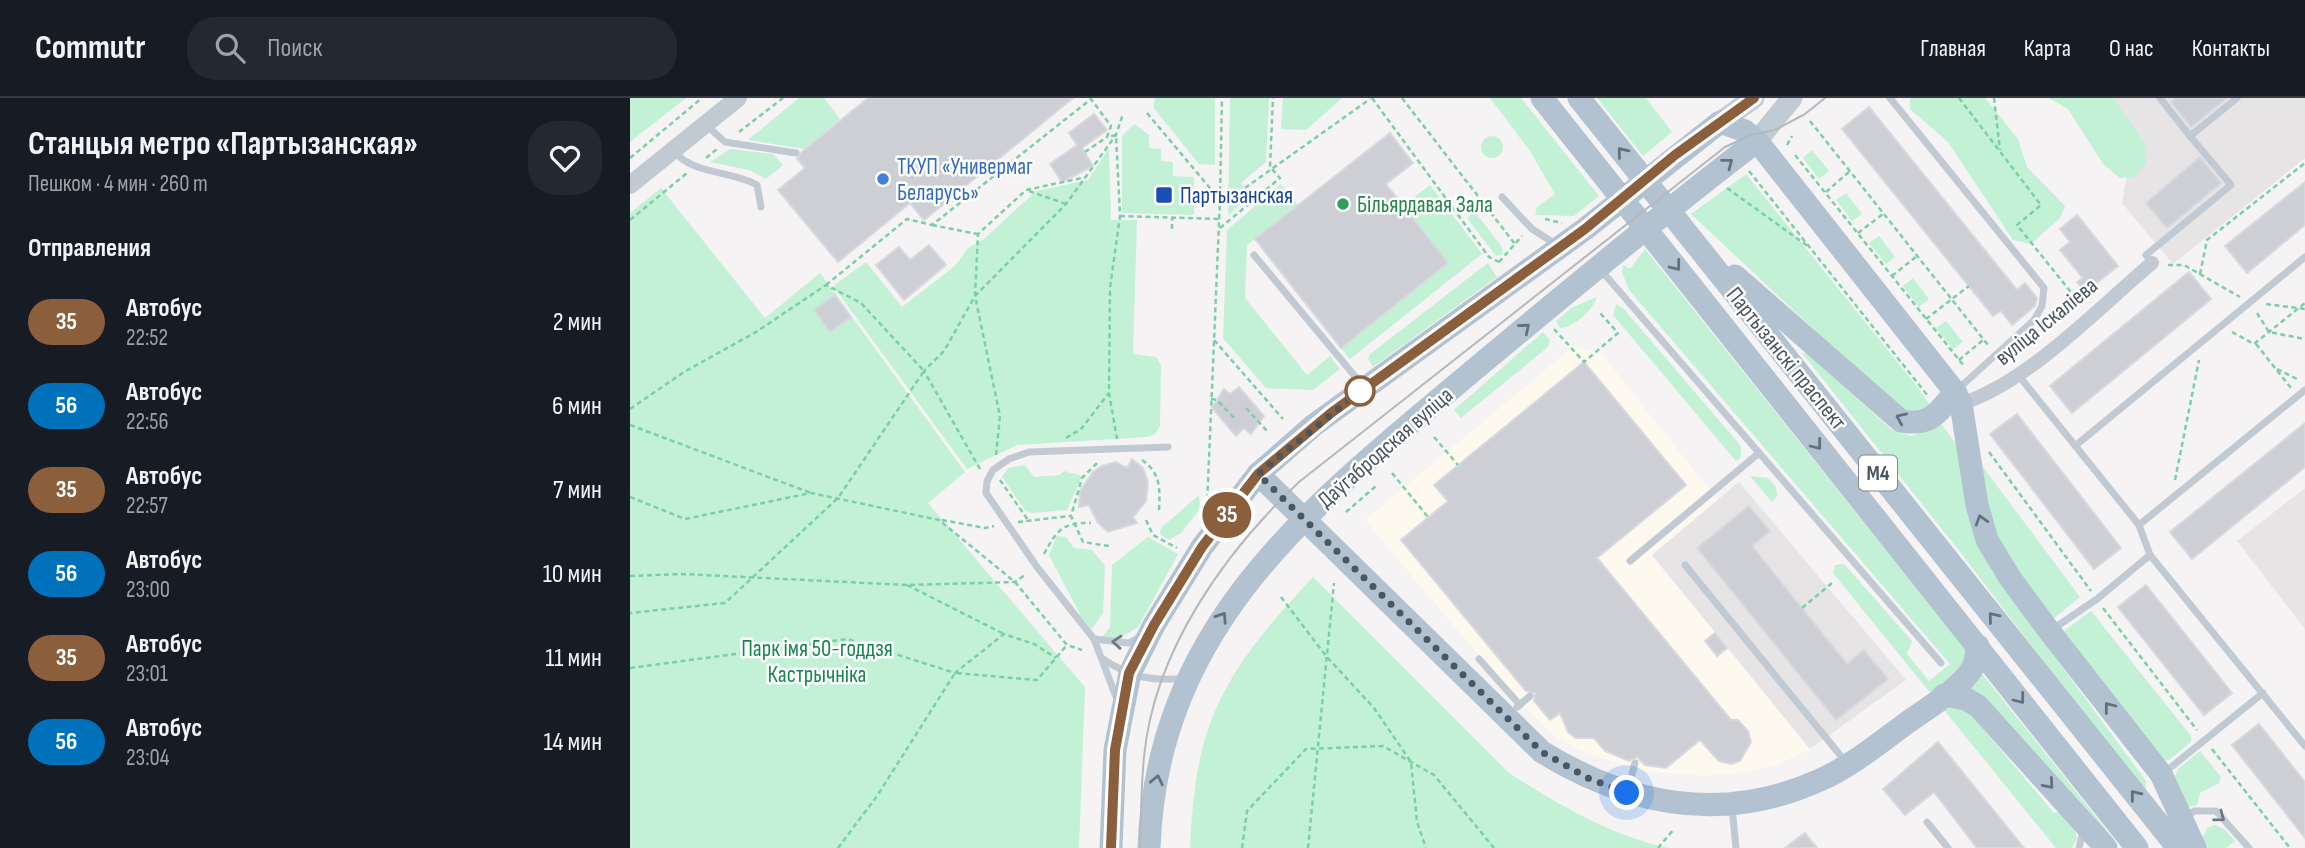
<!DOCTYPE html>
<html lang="ru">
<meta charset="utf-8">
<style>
body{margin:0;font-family:"Sofia Sans Condensed",sans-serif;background:#242831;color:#f1f3f6;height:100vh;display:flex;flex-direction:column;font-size:26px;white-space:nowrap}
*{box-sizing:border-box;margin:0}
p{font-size:23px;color:#9ea1a6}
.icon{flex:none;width:38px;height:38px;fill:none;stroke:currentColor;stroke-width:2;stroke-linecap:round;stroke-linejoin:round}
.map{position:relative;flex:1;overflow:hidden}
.panel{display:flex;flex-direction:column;background:#171b24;width:630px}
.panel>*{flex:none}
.badge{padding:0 14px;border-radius:23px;font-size:24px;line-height:46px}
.you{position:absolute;width:35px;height:35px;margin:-18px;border:5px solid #fff;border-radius:50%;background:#1a73e8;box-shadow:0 0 0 10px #1a73e833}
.map>.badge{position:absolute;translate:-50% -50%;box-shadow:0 0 0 4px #fff}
h2{padding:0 28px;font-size:26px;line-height:63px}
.round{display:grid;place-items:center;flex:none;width:74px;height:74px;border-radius:28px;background:#242831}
.head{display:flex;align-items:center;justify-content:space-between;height:119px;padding:0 28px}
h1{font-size:33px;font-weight:700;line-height:52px}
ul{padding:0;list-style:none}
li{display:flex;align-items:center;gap:21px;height:84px;padding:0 28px}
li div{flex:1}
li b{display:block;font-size:26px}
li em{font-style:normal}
li .badge{min-width:77px;font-weight:700;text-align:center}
header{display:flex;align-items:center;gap:42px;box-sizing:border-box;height:98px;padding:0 35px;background:#171b24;border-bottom:2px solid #363941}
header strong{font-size:33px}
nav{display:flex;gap:38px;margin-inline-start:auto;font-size:24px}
.search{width:490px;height:63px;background:#242831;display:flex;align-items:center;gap:18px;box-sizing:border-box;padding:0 24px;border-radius:28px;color:#9ea1a6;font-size:26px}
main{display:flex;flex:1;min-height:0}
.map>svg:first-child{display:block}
</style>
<header>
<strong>Commutr</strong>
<div class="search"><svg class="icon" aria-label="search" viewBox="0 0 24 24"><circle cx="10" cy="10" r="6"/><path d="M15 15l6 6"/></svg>Поиск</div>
<nav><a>Главная</a><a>Карта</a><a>О нас</a><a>Контакты</a></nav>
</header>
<main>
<section class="panel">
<div class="head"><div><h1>Станцыя метро «Партызанская»</h1><p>Пешком · 4 мин · 260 m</p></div><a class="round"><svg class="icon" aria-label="heart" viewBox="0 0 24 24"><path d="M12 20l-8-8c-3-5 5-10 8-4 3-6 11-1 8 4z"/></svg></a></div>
<h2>Отправления</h2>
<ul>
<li><span class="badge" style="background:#8b5e3c;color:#fff">35</span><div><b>Автобус</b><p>22:52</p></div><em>2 мин</em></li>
<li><span class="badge" style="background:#0072bc;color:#fff">56</span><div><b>Автобус</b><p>22:56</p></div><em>6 мин</em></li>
<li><span class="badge" style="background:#8b5e3c;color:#fff">35</span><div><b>Автобус</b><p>22:57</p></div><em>7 мин</em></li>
<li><span class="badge" style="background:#0072bc;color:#fff">56</span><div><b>Автобус</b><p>23:00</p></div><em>10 мин</em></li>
<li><span class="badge" style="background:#8b5e3c;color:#fff">35</span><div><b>Автобус</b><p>23:01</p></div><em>11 мин</em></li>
<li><span class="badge" style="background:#0072bc;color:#fff">56</span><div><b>Автобус</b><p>23:04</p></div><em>14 мин</em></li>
</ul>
</section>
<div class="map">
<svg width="1675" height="750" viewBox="0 0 1675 750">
<rect width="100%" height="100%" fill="#f5f3f3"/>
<path fill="#fdf9ef" d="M 944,248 L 971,255 L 1088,402 L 1023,457 L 1180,651 L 1149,666 L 1111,675 L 1076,678 L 1010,673 L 950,652 L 923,637 L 883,598 L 735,422 Z"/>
<g fill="#e6e4e5">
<path d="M 1451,0 L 1675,0 L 1675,60 L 1543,166 L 1492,105 L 1500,59 Z"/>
<path d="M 1109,384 L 1276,582 L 1180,651 L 1022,457 Z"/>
<path d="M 1675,390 L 1675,531 L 1607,443 Z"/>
</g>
<g fill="#c3f1d5">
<path d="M 0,0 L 56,0 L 0,44 Z"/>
<path d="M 169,0 L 194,0 L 210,21 L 175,51 L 118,42 Z"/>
<path d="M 525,0 L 585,0 L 585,67 L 569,66 L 523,9 Z"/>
<path d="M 600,0 L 639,0 L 636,64 L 611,85 L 619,98 L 598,117 Z"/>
<path d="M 653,0 L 712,0 L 676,32 L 651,31 Z"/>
<path d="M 860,0 L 891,0 L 969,98 L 944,118 L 905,117 L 907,109 L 925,96 L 900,53 Z"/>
<path d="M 967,0 L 1016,0 L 1042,34 L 1013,58 Z"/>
<path d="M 1280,0 L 1355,0 L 1388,41 L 1397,69 L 1435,108 L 1430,120 L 1401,146 L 1383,142 L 1318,44 L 1280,11 Z"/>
<path d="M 1419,0 L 1483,0 L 1515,45 L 1516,65 L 1505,79 L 1490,80 L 1473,66 L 1438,11 Z"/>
<path d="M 504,26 L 519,37 L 519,50 L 531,51 L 531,63 L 543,64 L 543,78 L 564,79 L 564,117 L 492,115 L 492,38 Z"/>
<circle cx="862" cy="49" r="11"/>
<path d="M 479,50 L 481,122 L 507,122 L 503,256 L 526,259 L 531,267 L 530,328 L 525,336 L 517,339 L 387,347 L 337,371 L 203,188 L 236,164 L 272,209 L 325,168 L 338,150 L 354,141 L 406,93 L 458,82 Z"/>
<path d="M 100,51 L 143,56 L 153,67 L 136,81 L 119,72 L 80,64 Z"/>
<path d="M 1182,52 L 1199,73 L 1189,81 L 1173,60 Z"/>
<path d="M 1116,76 L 1285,286 L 1300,307 L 1296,312 L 1280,315 L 1260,303 L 1061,116 Z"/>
<path d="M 651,86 L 668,107 L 617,147 L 615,200 L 677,277 L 700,258 L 710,271 L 683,292 L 636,290 L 593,240 L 597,132 Z"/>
<path d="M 800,87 L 852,156 L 720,261 L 711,250 L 818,165 L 773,108 Z"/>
<path d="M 31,90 L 135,220 L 190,175 L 335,374 L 298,405 L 455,589 L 449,750 L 0,750 L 0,115 Z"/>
<path d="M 1216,95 L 1232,116 L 1222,123 L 1206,102 Z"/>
<path d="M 845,114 L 872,149 L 873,157 L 866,158 L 837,120 Z"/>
<path d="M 1249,138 L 1265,159 L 1256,166 L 1239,145 Z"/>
<path d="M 1015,151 L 1334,550 L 1340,563 L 1302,597 L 1203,475 L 1205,467 L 1214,466 L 1282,543 L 1277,556 L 1299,583 L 1320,566 L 999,192 L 992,174 L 993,167 L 1000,171 Z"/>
<path d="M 858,165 L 867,179 L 743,269 L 738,261 L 740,256 Z"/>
<path d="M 1283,180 L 1299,201 L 1289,209 L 1273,188 Z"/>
<path d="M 967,199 C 964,211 942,231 930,230 L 926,223 L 943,209 Z"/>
<path d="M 986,206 L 993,210 L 1111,348 L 1111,359 L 1106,363 L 983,217 Z"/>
<path d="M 1316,223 L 1333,244 L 1323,251 L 1306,230 Z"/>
<path d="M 913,234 L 920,242 L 918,249 L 831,320 L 824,312 Z"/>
<path d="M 1177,255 L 1262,332 L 1281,338 L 1312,327 L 1330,351 L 1351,451 L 1361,472 L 1516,683 L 1515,697 L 1334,459 L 1173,256 Z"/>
<path d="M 1350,365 L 1450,499 L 1419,524 L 1363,437 Z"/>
<path d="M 395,367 L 404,379 L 429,377 L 434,373 L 452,378 L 437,412 L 402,415 L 395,412 L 372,379 L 378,370 Z"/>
<path d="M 1120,378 L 1138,380 L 1146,389 L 1147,398 L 1142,404 Z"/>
<path d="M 569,397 L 570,411 L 551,435 L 539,442 L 530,436 L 531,430 Z"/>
<path d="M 427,438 L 436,439 L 444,450 L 462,452 L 475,468 L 473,515 L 462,531 L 452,520 L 419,457 Z"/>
<path d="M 518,439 L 548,456 L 508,529 L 488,541 L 472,539 L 480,529 L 482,467 Z"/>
<path d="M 683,479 L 879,675 C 927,706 983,739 1039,750 L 560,750 C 562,708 566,662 581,623 C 602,567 643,522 683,479 Z"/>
<path d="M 1461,513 L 1561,638 L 1561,644 L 1539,662 L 1531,662 L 1429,537 Z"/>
<path d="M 1349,572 L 1484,741 L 1481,741 L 1331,592 Z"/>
<path d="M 1329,608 L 1337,612 L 1424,715 L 1432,713 L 1445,732 L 1447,741 L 1442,750 L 1426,750 L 1314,612 Z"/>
<path d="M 1570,653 L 1591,679 L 1589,685 L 1570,695 L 1567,707 L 1554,710 L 1543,682 L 1549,670 Z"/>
<path d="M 1585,727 L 1594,731 L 1605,743 L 1596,750 L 1577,750 L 1572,741 L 1577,730 Z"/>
</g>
<g fill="#cdcfd5" stroke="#d7d9de" stroke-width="2">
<path d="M 238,0 L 443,0 L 294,122 L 280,105 L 208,164 L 148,92 L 175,70 L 167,61 L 172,54 Z"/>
<path d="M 1546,0 L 1597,0 L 1561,29 L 1541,4 Z"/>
<path d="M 1239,9 L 1387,192 L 1395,185 L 1407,200 L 1405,208 L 1382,227 L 1371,213 L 1363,218 L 1212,31 Z"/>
<path d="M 464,16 L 477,32 L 452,50 L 463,68 L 432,84 L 420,66 L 447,47 L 439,35 Z"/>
<path d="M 760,35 L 783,65 L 756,86 L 818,165 L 711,250 L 625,141 Z"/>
<path d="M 1570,59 L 1591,85 L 1537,130 L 1516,105 Z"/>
<path d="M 1675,84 L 1675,127 L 1617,175 L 1595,148 Z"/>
<path d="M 1447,117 L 1488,168 L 1455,194 L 1447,184 L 1453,180 L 1430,152 L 1440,144 L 1430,131 Z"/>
<path d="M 299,147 L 316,167 L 274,202 L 246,167 L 269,149 L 280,162 Z"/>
<path d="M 1559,174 L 1581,201 L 1442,315 L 1420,288 Z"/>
<path d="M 205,197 L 221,219 L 200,234 L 184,212 Z"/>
<path d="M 954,264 L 1056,387 L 967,460 L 1101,622 L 1108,622 L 1118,633 L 1121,644 L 1110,663 L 1101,666 L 1089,663 L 1070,642 L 1036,670 L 1015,667 L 1007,659 L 999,663 L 975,653 L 964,640 L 946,640 L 938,634 L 930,615 L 920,622 L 904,603 L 905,595 L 896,593 L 771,442 L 818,403 L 804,387 Z"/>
<path d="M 609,289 L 634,318 L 621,336 L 614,330 L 606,338 L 582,310 L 594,291 L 600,296 Z"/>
<path d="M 1387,316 L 1491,450 L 1464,471 L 1360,336 Z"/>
<path d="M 1675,325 L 1675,369 L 1562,461 L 1540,434 Z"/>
<path d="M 502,361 L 513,370 L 518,384 L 516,403 L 503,419 L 507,425 L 478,434 L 468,425 L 459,407 L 449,409 L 450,393 L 463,374 L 472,368 L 486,364 L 497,370 Z"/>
<path d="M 1119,408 L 1140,433 L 1122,448 L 1217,566 L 1234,552 L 1258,581 L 1206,622 L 1067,450 Z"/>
<path d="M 1516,487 L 1602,595 L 1574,617 L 1488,509 Z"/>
<path d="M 1085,535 L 1097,550 L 1087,558 L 1075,543 Z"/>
<path d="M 1629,626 L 1675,684 L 1675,740 L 1602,647 Z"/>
<path d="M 1308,644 L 1394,750 L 1347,750 L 1304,694 L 1275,717 L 1253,691 Z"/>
<path d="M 1175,735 L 1187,750 L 1155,750 Z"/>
</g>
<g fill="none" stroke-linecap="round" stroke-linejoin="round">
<g stroke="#7ad0a6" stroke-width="2.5" stroke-dasharray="5 3.5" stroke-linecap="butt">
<path d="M 742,0 L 859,159 L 869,164"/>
<path d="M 772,0 L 885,146"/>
<path d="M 1329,0 L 1411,107 L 1387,127 L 1448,203 L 1462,196"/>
<path d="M 1364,0 L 1370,52"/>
<path d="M 517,15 L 590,102 L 577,408"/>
<path d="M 1180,23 L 1358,247"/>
<path d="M 109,34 L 153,0"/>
<path d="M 1157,47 L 1162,38"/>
<path d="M 455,54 L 477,39"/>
<path d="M 1165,57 L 1334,268"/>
<path d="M 0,60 L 72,0"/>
<path d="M 76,60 L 87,51"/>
<path d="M 1119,73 L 1298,298"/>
<path d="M 615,90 L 740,1"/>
<path d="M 1097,90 L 1179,149"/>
<path d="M 1196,94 L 1220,73"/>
<path d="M 590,102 L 592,0"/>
<path d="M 436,106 L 396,92 L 456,79"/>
<path d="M 490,118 L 590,121"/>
<path d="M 915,121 L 932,125"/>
<path d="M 0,122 L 57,75"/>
<path d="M 302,127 L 347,136"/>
<path d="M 590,130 L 650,80 L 640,69 L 643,0"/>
<path d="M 542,131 L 542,120"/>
<path d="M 1228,135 L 1253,116"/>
<path d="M 869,164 L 892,138"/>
<path d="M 1538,167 L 1554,167 L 1610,199"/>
<path d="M 1570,176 L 1577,142 L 1675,65"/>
<path d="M 1262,178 L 1287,158"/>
<path d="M 196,187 L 277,121 L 302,127 L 461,1 L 481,28 L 477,39 L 486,37 L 490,118 L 480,190 L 479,295 L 487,341"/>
<path d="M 1636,206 L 1675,211"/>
<path d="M 1627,215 L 1639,234 L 1675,241"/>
<path d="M 1420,219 L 1424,223 L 1448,203"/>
<path d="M 1296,221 L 1339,188"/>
<path d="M 924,231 L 954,264 L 988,235 L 970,215"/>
<path d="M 1602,234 L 1624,246 L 1675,205"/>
<path d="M 584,242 L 653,321"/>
<path d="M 1626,246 L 1661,290"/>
<path d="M 1329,262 L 1353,242"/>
<path d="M 1647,271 L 1669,282"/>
<path d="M 581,301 L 587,302 L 604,320"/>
<path d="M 616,310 L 637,333"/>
<path d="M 0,311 L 54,274 L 126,234 L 196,187 L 231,205 L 294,273 L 208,400 L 95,505 L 0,515"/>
<path d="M 0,327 L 181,395"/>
<path d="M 804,339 L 828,367"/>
<path d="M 436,340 L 451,331 L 479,295"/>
<path d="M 1359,354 L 1461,493"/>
<path d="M 366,357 L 370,318 L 345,198 L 348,136 L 396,92"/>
<path d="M 512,362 C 531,375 530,391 529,412"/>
<path d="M 467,365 L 452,380 L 441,418 L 453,444 L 479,448"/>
<path d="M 350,371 L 294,273 L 314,253 L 345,198 L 436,106 L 486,37 L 493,16"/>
<path d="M 762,375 L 798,419"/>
<path d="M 370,382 L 398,422"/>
<path d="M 1545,382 L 1569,262"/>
<path d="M 0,399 L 55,421 L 181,395 L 309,422 L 385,484 L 437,547 L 452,552"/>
<path d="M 716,414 L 746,388"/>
<path d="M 312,422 L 355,430 L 364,428"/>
<path d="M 516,422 L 523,437 L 547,450"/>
<path d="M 388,424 L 440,418"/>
<path d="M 414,456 C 427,432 433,424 461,425"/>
<path d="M 0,478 L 52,476 L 277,487 L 385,484 L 396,476"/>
<path d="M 277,487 L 374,536"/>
<path d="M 651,499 L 696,558 L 744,610 L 781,664 L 787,724 L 796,750"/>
<path d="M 1172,510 L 1202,485"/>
<path d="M 1473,510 L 1567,632"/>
<path d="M 0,570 L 218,541 L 325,575 L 374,536 L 404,546 L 426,560"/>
<path d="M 1582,651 L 1660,750"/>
<path d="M 208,750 L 247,698 L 325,575 L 407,582 L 437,547"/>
<path d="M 612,750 L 617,713 L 676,651 L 753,648 L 804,677 L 864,750"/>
<path d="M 678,750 L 704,485"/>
<path d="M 1028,750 L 1044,731"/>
</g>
<g stroke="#c1cad2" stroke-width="7">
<path d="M 1260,0 L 1414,190 L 1412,208 L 1404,222 L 1328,291"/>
<path d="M 1530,0 L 1560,38"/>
<path d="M 76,27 L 95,44 L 166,55"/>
<path d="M 44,53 C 63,77 101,72 127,87 L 131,109"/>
<path d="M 872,99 L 902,131 L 927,147"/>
<path d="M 624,157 L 733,288"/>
<path d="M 1522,165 L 1516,157 L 1601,87 L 1560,38 L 1607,0"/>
<path d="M 970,171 L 1311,565"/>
<path d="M 1389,278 L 1509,427 L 1520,457 L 1675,648"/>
<path d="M 1445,348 L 1675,159"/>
<path d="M 1509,427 L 1675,292"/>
<path d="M 1000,463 L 1129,355"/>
<path d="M 1055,467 L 1215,663"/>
<path d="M 1423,531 L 1467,501 L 1520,457"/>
<path d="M 464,541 L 499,545 L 510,539"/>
<path d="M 473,561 C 499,579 524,584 554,580"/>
<path d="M 849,561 L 890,607"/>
<path d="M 488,604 L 464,541 L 407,469 L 356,395 L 357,383 L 363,372 L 379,361 L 399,354 L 538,349"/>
<path d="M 887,609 L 900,598"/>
<path d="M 1535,674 L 1633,595"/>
<path d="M 998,691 L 1005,665"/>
<path d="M 1102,709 L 1106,750"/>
<path d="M 1554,721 L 1564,713 L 1586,713 L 1619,750"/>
<path d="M 1297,724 L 1318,750"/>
<path d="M 1449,750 L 1453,733"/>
</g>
<path stroke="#c1cad2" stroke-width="14" d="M 1331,306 C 1400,283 1466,212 1522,165"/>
<path stroke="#c1cad2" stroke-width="18" d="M 0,87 L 108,0"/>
<g stroke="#c1cbd6" stroke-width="21">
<path d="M 1090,24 L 1124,0"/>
<path d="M 1127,43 L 1162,0"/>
</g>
<g stroke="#b3c2d1" stroke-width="23">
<path d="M 912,0 L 1507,750"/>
<path d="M 949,0 L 1548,750"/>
<path d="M 1105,178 L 1271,323 C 1301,328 1307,316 1325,294"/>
<path d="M 628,376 L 912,654 C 1000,708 1093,726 1190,682 C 1220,669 1248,646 1274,627 C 1293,613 1332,590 1343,569 C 1346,563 1346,554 1348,548"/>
<path d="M 1314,597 L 1336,601 L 1348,608 L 1476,750"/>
<path d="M 481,750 L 485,652 L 500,575 L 524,527 L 572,449 L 628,376 L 684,327 L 955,131 L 1090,24 L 1115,33 L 1127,43 L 1325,294 L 1331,306 L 1347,407 L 1357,442 L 1380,480 L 1420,534 L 1531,676 L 1565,750"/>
<path d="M 519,750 C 527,520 691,401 851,266 C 942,190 1033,115 1127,43"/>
</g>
<path stroke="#b5b8bd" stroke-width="2" d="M 510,750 C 511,720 511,689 514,659 C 524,553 594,455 669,384 L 1095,49 L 1121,37 L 1145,32 L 1175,16 L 1195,0"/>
</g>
<defs><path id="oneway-chevron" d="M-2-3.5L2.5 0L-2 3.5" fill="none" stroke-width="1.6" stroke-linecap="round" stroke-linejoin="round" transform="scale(1.75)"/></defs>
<g stroke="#64717d">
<use href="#oneway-chevron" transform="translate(992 54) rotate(-129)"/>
<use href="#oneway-chevron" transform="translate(1098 65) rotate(-38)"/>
<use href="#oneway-chevron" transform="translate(1046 168) rotate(52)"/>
<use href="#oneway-chevron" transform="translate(895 230) rotate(-40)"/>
<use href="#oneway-chevron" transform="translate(1271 320) rotate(-156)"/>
<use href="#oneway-chevron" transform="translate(1187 347) rotate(52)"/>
<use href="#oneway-chevron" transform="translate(1351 422) rotate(-107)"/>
<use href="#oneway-chevron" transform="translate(592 519) rotate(-57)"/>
<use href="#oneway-chevron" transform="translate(1363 519) rotate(-129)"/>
<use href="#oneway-chevron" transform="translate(1390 601) rotate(52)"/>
<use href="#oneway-chevron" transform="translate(1479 609) rotate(-128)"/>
<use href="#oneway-chevron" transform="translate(527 682) rotate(-78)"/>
<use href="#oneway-chevron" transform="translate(1419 686) rotate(49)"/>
<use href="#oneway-chevron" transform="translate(1505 697) rotate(-129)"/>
</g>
<g stroke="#6e7983">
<use href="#oneway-chevron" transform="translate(487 544) rotate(-176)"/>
<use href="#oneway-chevron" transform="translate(1590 719) rotate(37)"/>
</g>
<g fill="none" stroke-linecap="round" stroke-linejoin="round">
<g stroke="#fff" stroke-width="16">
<path id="line" d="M 481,750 L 485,652 L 499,575 L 524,527 L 572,449 L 628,376 L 701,315 L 955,131 L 1045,57 L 1124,0"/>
</g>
<use href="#line" stroke="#8b5e3c" stroke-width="10"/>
<path stroke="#4a5661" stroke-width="7" stroke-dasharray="0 12.6" d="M 730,293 L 734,290 L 628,376 L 912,654 L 958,680 L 997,695"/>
</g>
<circle fill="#3f7fe0" stroke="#fff" stroke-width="2.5" cx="253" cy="81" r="7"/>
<rect fill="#1a4fb4" stroke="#fff" stroke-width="2.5" x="525" y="88" width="18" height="18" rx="3.5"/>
<circle fill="#2e9e5b" stroke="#fff" stroke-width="2.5" cx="713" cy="106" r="7"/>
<circle fill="#fff" stroke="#8b5e3c" stroke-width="3.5" cx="730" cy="293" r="14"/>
<g text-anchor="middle" stroke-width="5" stroke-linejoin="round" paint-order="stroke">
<rect fill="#fff" stroke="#808990" stroke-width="2" x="1229" y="357.5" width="38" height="35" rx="5"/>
<g font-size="21" font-weight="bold" fill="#4a5661">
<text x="1248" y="382">М4</text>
</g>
<g font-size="23" fill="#366cbe" stroke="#fff" text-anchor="start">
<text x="267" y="76">ТКУП «Универмаг<tspan x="267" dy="26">Беларусь»</tspan></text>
</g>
<g font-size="23" fill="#164399" stroke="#fff" text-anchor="start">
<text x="550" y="105">Партызанская</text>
</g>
<g font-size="23" fill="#27864d" stroke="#fff" text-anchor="start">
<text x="727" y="114">Більярдавая Зала</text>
</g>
<g font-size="23" fill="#4a5661" stroke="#fff">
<text transform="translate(1416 223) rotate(-39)" y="8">вуліца Іскаліева</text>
<text transform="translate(1157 260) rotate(51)" y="8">Партызанскі праспект</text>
<text transform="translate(755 349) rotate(-41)" y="8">Даўгабродская вуліца</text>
</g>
<g font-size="23" fill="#17864f" stroke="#fff">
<text x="187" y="558">Парк імя 50-годдзя<tspan x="187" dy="26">Кастрычніка</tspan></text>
</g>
</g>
</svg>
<div class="you" style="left:997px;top:695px"></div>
<b class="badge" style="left:597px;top:417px;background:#8b5e3c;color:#fff">35</b>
</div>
</main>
